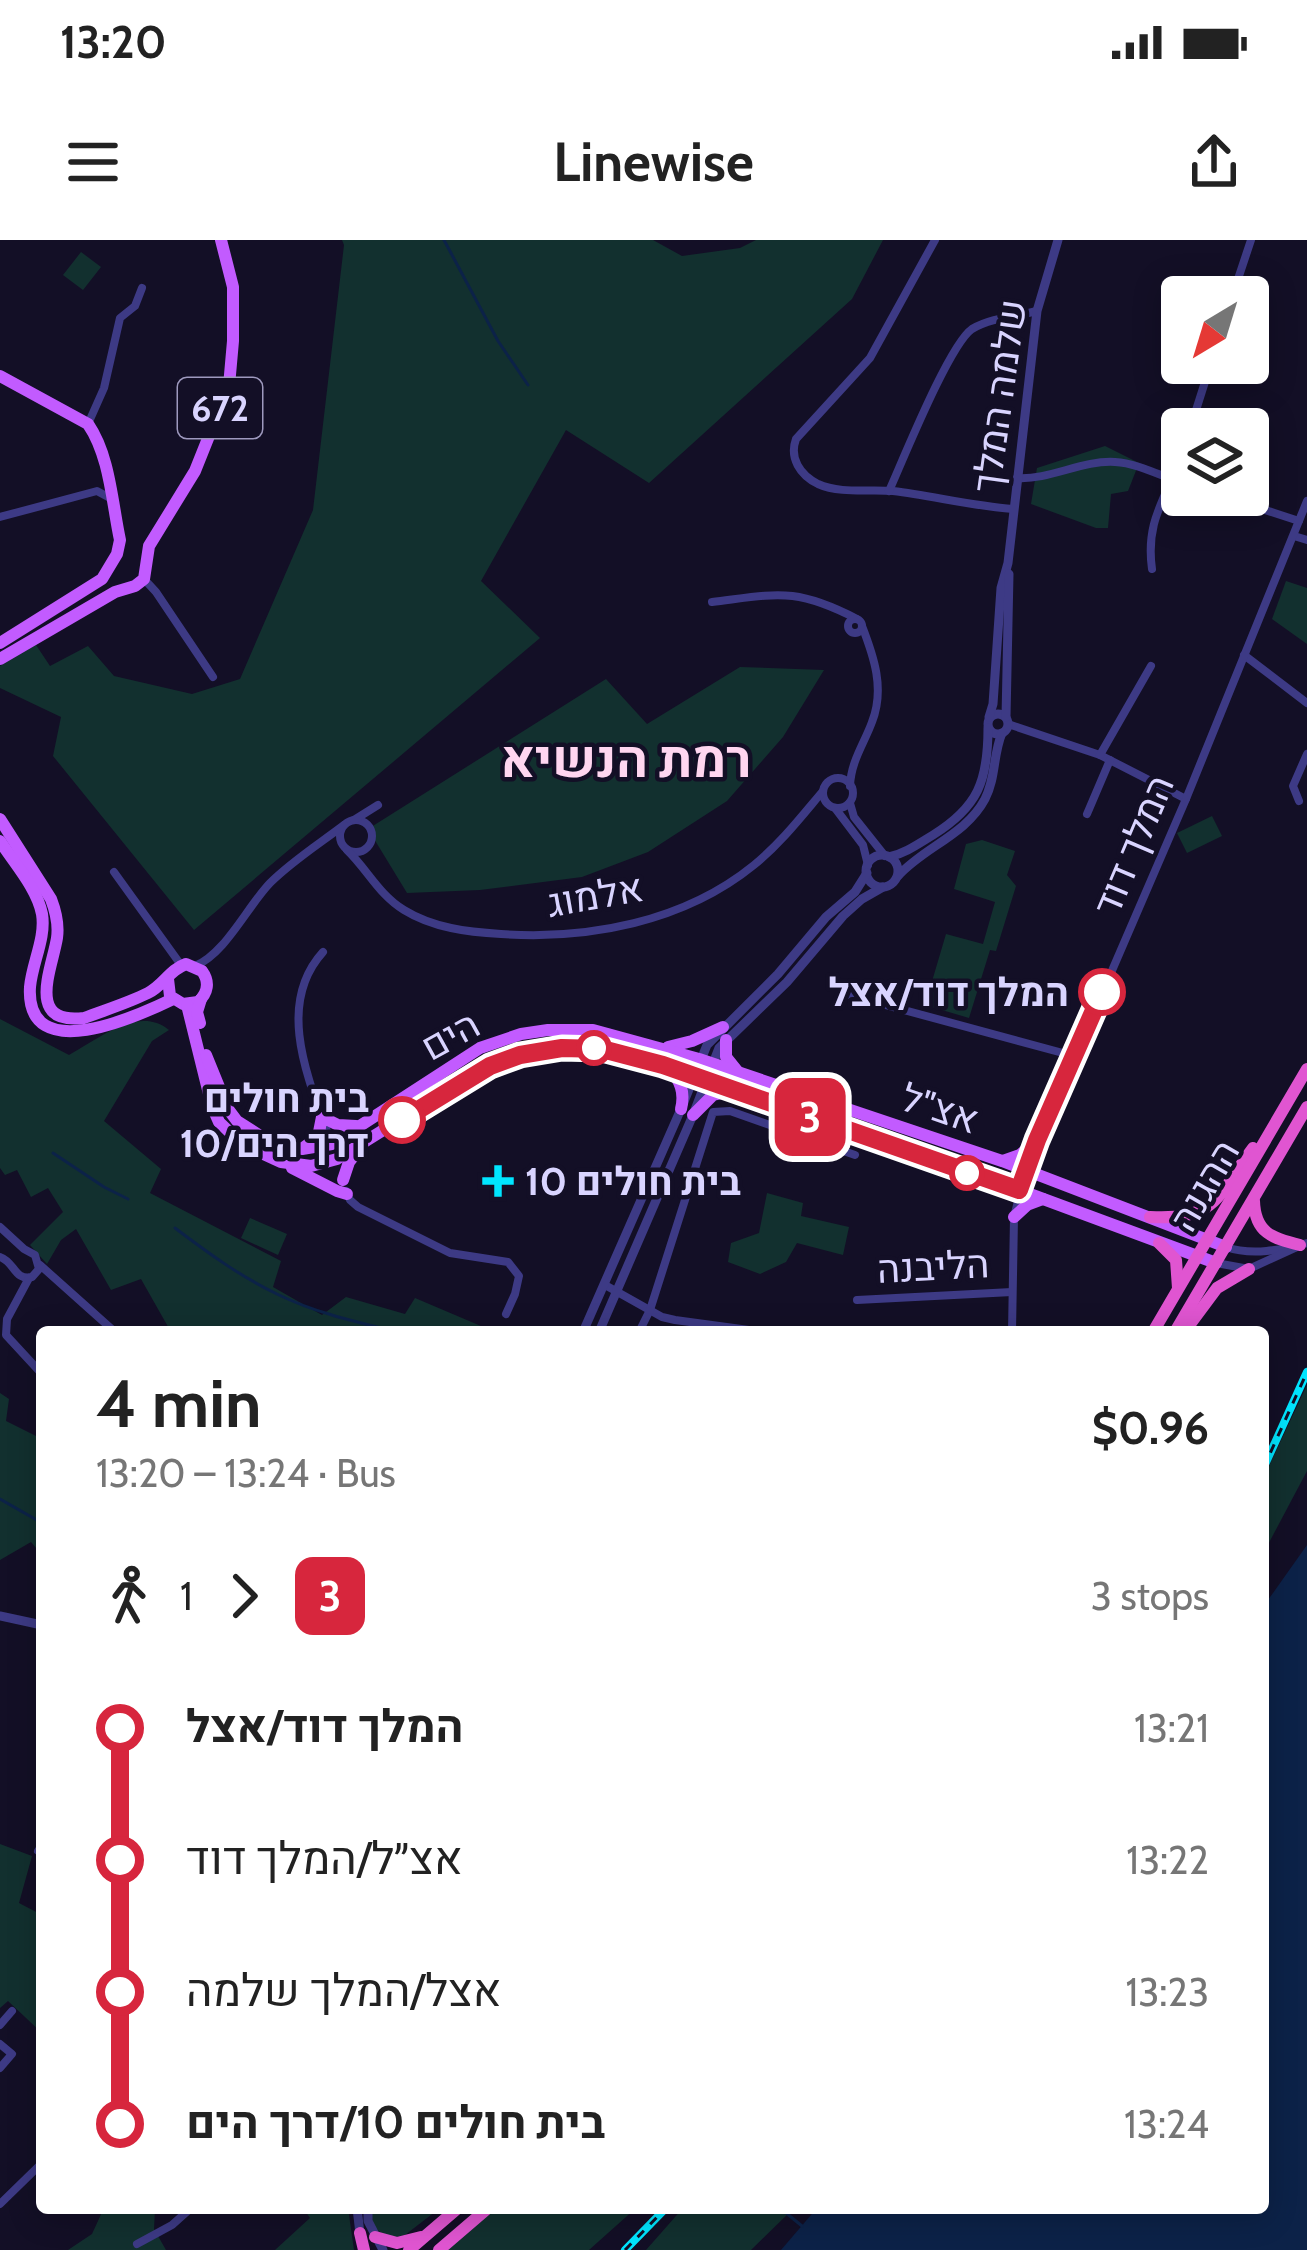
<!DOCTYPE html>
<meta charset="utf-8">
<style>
body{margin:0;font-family:Cabin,Heebo,sans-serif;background:#f2f2f2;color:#222;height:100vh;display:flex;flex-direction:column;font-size:45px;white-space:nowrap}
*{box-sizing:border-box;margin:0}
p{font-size:39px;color:#767676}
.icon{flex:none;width:66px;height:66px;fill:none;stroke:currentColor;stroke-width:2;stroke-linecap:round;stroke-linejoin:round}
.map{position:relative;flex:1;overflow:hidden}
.side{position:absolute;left:36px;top:1086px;width:1233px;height:888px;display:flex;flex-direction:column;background:#fff;border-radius:12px;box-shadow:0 6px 30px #0003}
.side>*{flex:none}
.badge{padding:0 24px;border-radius:18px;font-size:42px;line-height:78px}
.needle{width:78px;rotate:218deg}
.controls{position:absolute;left:1161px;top:36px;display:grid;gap:24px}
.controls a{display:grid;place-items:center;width:108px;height:108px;border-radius:12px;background:#fff;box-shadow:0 6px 30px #0003;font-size:60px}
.map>.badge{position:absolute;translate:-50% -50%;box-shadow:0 0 0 6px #fff}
.legs{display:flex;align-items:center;gap:18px;height:132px;padding:0 60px;font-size:39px}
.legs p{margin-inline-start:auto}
.summary{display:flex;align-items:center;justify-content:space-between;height:204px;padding:0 60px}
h1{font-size:66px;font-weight:700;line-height:90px}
ul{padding:0 60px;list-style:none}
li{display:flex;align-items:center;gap:42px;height:132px;font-size:45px}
li i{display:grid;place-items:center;width:18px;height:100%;margin:0 15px;background:currentColor}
li i::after{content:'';width:30px;height:30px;margin:-15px;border:9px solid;border-radius:50%;background:#fff}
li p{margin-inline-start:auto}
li:first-child i{background:linear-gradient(#0000 50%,currentColor 0)}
li:last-child i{background:linear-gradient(currentColor 50%,#0000 0)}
.status{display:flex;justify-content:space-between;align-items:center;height:84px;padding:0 60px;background:#fff;direction:ltr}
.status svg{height:33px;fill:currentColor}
header{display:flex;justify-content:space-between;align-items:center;height:156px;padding:0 60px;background:#fff;font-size:54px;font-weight:700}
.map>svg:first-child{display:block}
</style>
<div class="status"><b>13:20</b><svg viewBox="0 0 49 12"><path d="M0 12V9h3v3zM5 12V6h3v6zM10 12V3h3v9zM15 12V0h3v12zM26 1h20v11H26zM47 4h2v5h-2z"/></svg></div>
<header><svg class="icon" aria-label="menu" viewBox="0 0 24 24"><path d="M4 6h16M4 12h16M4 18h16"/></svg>Linewise<svg class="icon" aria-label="share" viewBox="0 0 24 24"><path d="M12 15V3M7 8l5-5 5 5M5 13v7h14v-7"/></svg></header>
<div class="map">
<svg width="1307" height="2010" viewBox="0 0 1307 2010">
<rect width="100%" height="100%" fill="#130f26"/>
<g fill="#12302f">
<path d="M 342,0 L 653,0 L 682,16 L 740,8 L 756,0 L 883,0 L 852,59 L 649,243 L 566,190 L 481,341 L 540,398 L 194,690 L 53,516 L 61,477 L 0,448 L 0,426 L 36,405 L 50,426 L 88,406 L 114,436 L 192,454 L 240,439 L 313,270 L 344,5 Z"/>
<path d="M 81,12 L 101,27 L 83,50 L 63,35 Z"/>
<path d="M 1105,206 L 1139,223 L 1128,251 L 1111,254 L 1108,288 L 1096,288 L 1031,264 L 1037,228 Z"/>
<path d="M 1286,341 L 1307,348 L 1307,404 L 1272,379 Z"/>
<path d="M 740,427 L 824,430 L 783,497 L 727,561 L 648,612 L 582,637 L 480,650 L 407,653 L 368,589 L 606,439 L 647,484 Z"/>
<path d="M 1212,576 L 1222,596 L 1187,613 L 1177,593 Z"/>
<path d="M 982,600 L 1015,611 L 1007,635 L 1016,646 L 996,711 L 990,710 L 969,778 L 925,765 L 946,694 L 983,704 L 995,662 L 954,649 L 966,604 Z"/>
<path d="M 0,779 L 69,815 C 99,799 138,765 169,790 L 152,801 L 104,881 L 161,929 L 150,953 L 281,1021 L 273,1047 L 322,1075 L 346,1057 L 405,1074 L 415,1058 L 495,1092 L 171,1092 L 141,1039 L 111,1050 L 76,989 L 61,1000 L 47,1024 L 30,1005 L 63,972 L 48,948 L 31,957 L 17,930 L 5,935 L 0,928 Z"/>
<path d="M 767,953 L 803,963 L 801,976 L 849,987 L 843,1015 L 797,1003 L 786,1022 L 760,1034 L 728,1022 L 731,1003 L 759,993 Z"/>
<path d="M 250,978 L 287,994 L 278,1015 L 241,998 Z"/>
<path d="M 1307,1145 L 1307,1231 L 1263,1314 L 1263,1239 Z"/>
<path d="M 0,1153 L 9,1159 L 6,1181 L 42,1199 L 42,1315 L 31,1302 L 0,1320 Z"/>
<path d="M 0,1604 L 32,1616 L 19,1663 L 42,1675 L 42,1793 L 8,1761 L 0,1768 Z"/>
<path d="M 303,1968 L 348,1968 L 354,2010 L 275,2010 L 310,1978 Z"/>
<path d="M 372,1968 L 440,1968 L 405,1995 L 391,1998 C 377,1993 369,1983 372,1968 Z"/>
<path d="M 494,1968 L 636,1968 L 589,2010 L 446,2010 Z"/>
<path d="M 683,1968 L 794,1968 L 751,2010 L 646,2010 Z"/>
<path d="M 155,1969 L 154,1989 L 166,2010 L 68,2010 L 92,1994 L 103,1970 Z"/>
</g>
<path fill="#0c2248" d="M 1307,1305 L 1307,2010 L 781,2010 L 817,1968 L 1263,1968 L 1263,1367 Z"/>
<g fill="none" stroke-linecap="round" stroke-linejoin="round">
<g stroke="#0c2248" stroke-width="3">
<path d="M 444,0 L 498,101 L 528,145"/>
<path d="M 53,913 L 104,947 L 128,959"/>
<path d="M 175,988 C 208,1013 241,1037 279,1055 C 316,1073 357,1082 397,1092"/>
<path d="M 0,1259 L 42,1283"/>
<path d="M 780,1968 L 802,1986"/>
</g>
<g stroke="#3d3a85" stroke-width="8">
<path d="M 935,0 L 870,118 L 796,199 C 789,218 800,235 818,244 C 840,254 869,249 893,251 C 933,256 973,266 1013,269"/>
<path d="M 1232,57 L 1251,0"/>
<path d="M 88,184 L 104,148 L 120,78 L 135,66 L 142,48"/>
<path d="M 1190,189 L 1211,123"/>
<path d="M 1017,238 C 1050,240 1082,220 1115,222 C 1137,223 1161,236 1182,243"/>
<path d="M 889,251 C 903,220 949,105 972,89 C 990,78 1017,76 1037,71"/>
<path d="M 1219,255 L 1299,281"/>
<path d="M 0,277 L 97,251 L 110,258"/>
<path d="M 1294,296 L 1307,300"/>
<path d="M 1152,329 C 1145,279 1167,258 1182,213"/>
<path d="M 144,339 L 156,352 L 213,437"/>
<path d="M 712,362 C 778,354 795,347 857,379"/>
<circle cx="855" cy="386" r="7"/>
<path d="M 1244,415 L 1307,463"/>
<path d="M 1008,484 L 1100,515 L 1186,559"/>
<path d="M 1100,515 L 1151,426"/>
<circle cx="838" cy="553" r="15"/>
<path d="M 850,546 C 851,521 864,504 872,482 C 885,449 874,417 862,386"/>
<path d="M 1299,561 L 1293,546 L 1307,514"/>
<path d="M 850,563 L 854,577 L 885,616"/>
<path d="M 835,568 L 863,605 L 868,625"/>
<path d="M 1087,574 L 1110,520"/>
<circle cx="356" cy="596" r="16"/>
<path d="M 354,580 L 378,565"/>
<path d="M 347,610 C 367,629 379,655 404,670 C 433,688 468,692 501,694 C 588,700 684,682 754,625 C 781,603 801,577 823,551"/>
<path d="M 114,632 L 181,725"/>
<path d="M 323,712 C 274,766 310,843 331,902"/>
<path d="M 195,726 C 225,714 247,667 270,643 C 292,621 319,604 344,585"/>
<path d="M 841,753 L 1074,816"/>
<path d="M 346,951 L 350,960 L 358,967 L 450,1013 L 508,1022 L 519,1036 L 515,1054 L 506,1074"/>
<path d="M 0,987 L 24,1009 L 35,1015 L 39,1029 L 32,1037 C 14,1041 15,1022 0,1017"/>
<path d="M 1226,1007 C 1252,1016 1281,1010 1307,1003"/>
<path d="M 1216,1023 L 1249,1029 L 1299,1006"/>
<path d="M 40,1025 L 115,1092"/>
<path d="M 29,1038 L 7,1079 L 6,1095 L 42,1134"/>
<path d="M 605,1045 L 662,1077 L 675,1080 L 764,1092"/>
<path d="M 857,1060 L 1012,1052"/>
<path d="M 639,1092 L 650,1070 L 713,872 L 730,871 L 855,915"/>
<path d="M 1012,1092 L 1014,977 L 1026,930 L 1186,559 L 1307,261"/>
<path d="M 38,1611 L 42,1613"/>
<path d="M 0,1785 L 12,1771"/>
<path d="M 0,1804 L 12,1814 L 0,1828"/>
<path d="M 0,1964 L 42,1923"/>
<path d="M 137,2004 L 172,1985 L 191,1968"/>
</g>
<g stroke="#3d3a85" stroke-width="9">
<circle cx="998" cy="484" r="10"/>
<path d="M 989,477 L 993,464 L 1001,348 L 1008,323 L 1037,71 L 1058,0"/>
<path d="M 1006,477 L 1009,334"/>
<circle cx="882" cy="631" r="16"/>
<path d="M 889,617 C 906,613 918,604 933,595 C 978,567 988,541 988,488"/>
<path d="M 898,636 C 924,607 966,595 985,559 C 996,538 993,514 1002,493"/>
<path d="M 583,1092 L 681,869 L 707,805 L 778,734 L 826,677 L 855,652 L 867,633"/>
<path d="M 599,1092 L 693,875 L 719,808 L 787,742 L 843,676 L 862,659 L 883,647"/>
<path d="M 0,1376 L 42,1385"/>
<path d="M 357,1968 L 360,1994"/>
<path d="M 368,1968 L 368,1981 L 383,2010"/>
</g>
<g stroke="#c25bff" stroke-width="12">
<path d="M 0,136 L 88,184 C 110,216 112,263 120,300 L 117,314 L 102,339 L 0,403"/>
<path d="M 0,419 L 115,352 L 135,346 L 144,339 L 149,306 L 195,231 L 229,146 L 233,101 L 233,47 L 221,0"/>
<path d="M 0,579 L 51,659 C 56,672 59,684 57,698 C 52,729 25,785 84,778 C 105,770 128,763 148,753 C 164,745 169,730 186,724 L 202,731 C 210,742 208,753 198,762 L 183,764 L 170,756 L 168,739"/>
<path d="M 0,601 C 14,623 37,648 42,674 C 46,698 32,723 30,747 C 25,828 138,776 173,759"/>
<path d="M 187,765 L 212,866 L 219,882 L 242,904 L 281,922 L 311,926 L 337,919 L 449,849 L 491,826 L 520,815 L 541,810 L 601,809 L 663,825 L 1019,950 L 1216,1023"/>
<path d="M 200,783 L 197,772 L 201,759"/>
<path d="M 726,800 L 726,817 L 738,832"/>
<path d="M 668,807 L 692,801 L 723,787"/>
<path d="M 206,815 L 228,869 L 237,881 L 268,901 L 302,909 L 332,904 L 480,808 L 521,794 L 548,790 L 593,790 L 699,819 L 1002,921 L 1226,1007"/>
<path d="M 669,829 C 681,840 685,853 681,869"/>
<path d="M 693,875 L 713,855 L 731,851"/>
<path d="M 303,908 L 318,897 L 322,877 L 338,885 L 356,886"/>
<path d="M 1003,921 L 1020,915 L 1037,900"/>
<path d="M 292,928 L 337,951 L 347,954"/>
<path d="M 343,940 L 349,922 L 359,909"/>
<path d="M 1014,977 L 1027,965 L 1043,959"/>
</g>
<g stroke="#e055d1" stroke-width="12">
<path d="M 1254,961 C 1255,993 1272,998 1300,1005"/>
<path d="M 1150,977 C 1217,981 1218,955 1253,908"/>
<path d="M 1159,1003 L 1176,1020 L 1178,1048"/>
<path d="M 1185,1091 L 1217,1048 L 1249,1029"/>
<path d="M 1153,1092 L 1307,829"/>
<path d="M 1175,1092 L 1307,867"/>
<path d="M 360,1993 L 364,2010"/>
<path d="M 375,1997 L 397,2003 L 421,1997"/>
<path d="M 409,2010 L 458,1968"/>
<path d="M 439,2010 L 488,1968"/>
</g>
<g stroke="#00e5ff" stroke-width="8">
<g id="rail">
<path d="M 1263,1229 L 1307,1132"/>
<path d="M 625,2010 L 666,1968"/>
</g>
</g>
<use href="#rail" stroke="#130f26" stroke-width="3" stroke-dasharray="9" stroke-linecap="butt"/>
</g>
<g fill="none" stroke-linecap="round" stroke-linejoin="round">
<g stroke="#fff" stroke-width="27">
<path id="line-1" d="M 402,880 L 490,826 L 520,815 L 562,808 L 602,809 L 663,825 L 1019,950 L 1037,900 L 1102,752"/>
</g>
<use href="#line-1" stroke="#d7263d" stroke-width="18"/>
</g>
<g fill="#fff" stroke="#d7263d" stroke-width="6">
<circle cx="1102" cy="752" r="21"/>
<circle cx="594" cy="808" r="15"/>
<circle cx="402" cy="880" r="21"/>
<circle cx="967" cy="933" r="15"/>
</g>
<path fill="#00e5ff" stroke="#130f26" stroke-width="4.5" d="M492 923h12v12h12v12h-12v12h-12v-12h-12v-12h12z"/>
<g text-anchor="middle" stroke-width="9" stroke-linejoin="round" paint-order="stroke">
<rect fill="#130f26" stroke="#9e99be" stroke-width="3" x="178" y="138" width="84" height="60" rx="9"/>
<g font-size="36" font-weight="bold" fill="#d9d4ff">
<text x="220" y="181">672</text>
</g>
<g font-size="39" fill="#d9d4ff" stroke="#130f26">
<text transform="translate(999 156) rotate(-82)" y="14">שלמה המלך</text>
<text transform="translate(1133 605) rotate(-67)" y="14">המלך דוד</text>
<text transform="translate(595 655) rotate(-10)" y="14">אלמוג</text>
<text transform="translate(450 795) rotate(-29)" y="14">הים</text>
<text transform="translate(940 868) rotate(19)" y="14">אצ"ל</text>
<text transform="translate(1204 945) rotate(-60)" y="14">ההגנה</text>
<text transform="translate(933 1026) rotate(-3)" y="14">הליבנה</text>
</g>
<g font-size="39" font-weight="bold" fill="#d9d4ff" stroke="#130f26" text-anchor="end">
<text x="1069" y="766">המלך דוד/אצל</text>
<text x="369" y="872">בית חולים<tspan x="369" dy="45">10/דרך הים</tspan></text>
</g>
<g font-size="39" font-weight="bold" fill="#d9d4ff" stroke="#130f26" text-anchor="start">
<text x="525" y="955">בית חולים 10</text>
</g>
<g font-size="51" font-weight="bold" fill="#ffd6f0" stroke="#130f26">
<text x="626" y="537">רמת הנשיא</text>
</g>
</g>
</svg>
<div class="controls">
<a><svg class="needle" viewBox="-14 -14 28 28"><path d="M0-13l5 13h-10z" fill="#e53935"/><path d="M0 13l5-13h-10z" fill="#767676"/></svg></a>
<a><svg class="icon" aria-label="layers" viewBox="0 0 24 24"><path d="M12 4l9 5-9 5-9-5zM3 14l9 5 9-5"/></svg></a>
</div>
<b class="badge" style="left:810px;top:877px;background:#d7263d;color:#fff">3</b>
<section class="side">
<div class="summary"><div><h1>4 min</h1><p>13:20 – 13:24 · Bus</p></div><b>$0.96</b></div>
<div class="legs"><svg class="icon" aria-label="walk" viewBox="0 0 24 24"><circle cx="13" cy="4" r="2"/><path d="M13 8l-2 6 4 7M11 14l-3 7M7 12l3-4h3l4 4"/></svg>1<svg class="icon" aria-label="forward" viewBox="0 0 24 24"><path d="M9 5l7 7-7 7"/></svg><b class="badge" style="background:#d7263d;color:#fff">3</b><p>3 stops</p></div>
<ul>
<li><i style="color:#d7263d"></i><b>המלך דוד/אצל</b><p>13:21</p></li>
<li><i style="color:#d7263d"></i><span>אצ״ל/המלך דוד</span><p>13:22</p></li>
<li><i style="color:#d7263d"></i><span>אצל/המלך שלמה</span><p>13:23</p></li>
<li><i style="color:#d7263d"></i><b>בית חולים 10/דרך הים</b><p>13:24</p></li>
</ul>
</section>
</div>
